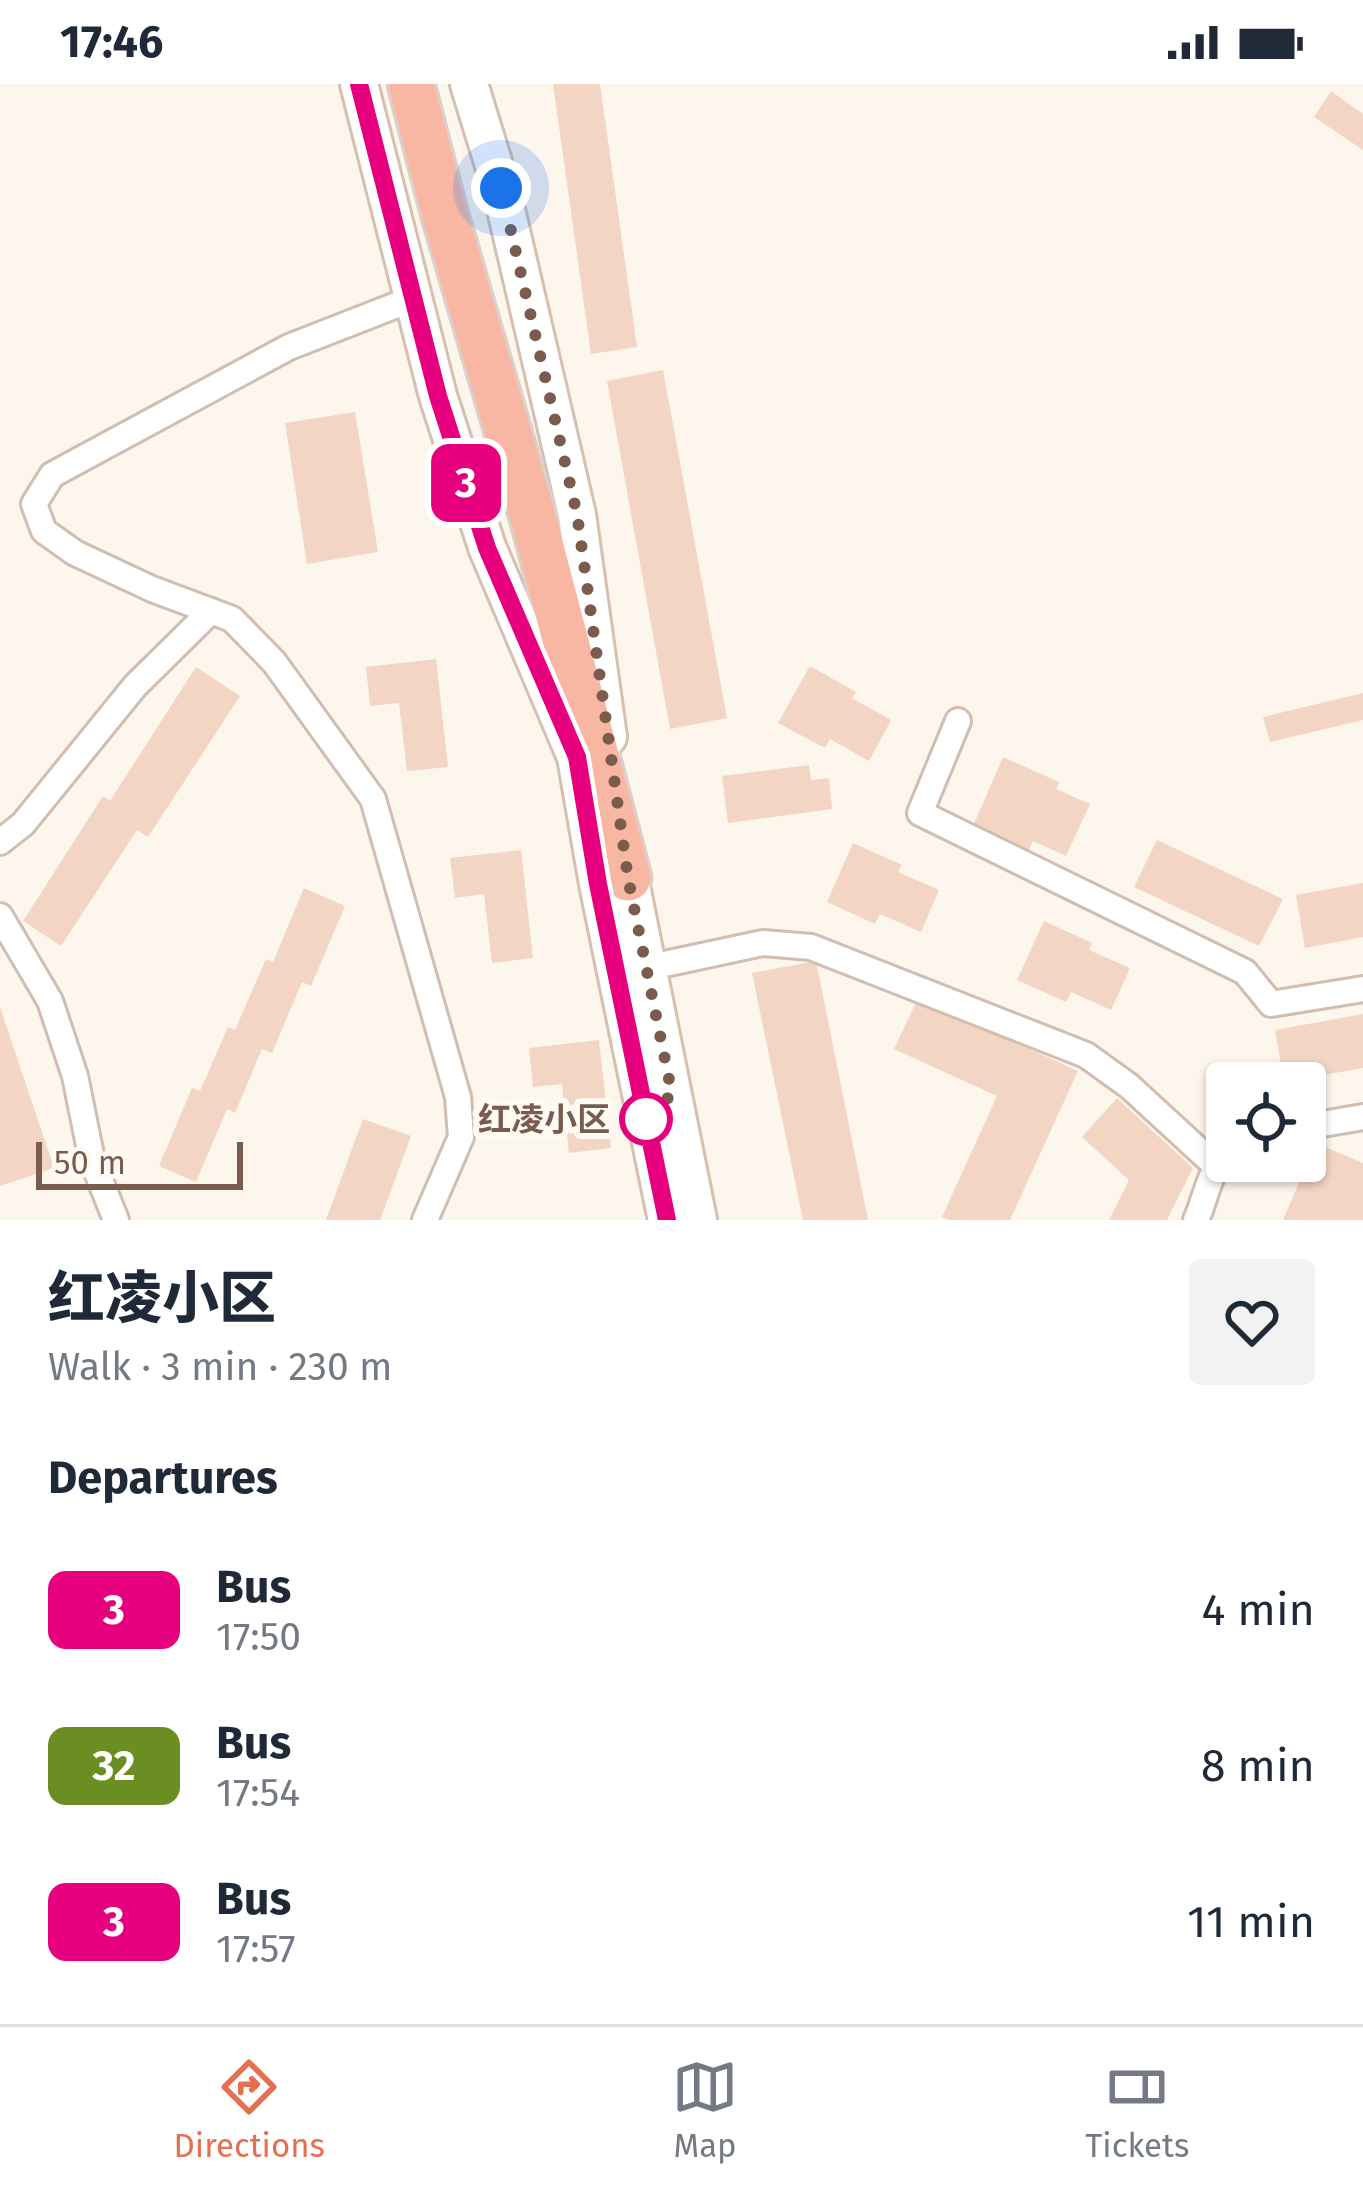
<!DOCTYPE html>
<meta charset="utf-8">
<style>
body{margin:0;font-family:"Fira Sans","Noto Sans SC",sans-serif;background:#f2f2f3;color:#1f2937;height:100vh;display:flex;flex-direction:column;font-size:45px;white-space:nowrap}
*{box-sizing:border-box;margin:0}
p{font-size:39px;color:#747a83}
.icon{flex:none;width:66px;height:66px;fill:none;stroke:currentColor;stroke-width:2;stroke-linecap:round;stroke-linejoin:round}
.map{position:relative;height:1136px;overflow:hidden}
.side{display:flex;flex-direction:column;background:#fff;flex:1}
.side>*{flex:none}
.badge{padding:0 24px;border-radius:18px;font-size:42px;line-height:78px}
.tools{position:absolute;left:1206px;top:978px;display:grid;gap:24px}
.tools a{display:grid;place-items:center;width:120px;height:120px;border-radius:12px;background:#fff;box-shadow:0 3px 9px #0004;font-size:60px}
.scale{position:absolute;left:36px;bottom:30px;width:207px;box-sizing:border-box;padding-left:12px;border:6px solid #7a5c4d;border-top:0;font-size:33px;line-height:42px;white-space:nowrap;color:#7a5c4d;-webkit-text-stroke:9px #fffaf3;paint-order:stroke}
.you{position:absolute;width:60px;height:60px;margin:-30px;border:9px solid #fff;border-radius:50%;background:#1a73e8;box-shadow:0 0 0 18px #1a73e833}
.map>.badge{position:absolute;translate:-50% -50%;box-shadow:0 0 0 6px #fff}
h2{padding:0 48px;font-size:45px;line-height:108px}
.round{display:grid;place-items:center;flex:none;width:126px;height:126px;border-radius:12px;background:#f2f2f3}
.overview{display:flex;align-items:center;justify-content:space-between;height:204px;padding:0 48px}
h1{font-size:57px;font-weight:800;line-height:90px}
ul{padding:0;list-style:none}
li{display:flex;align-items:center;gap:36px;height:156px;padding:0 48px}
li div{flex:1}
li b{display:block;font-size:45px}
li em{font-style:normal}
li .badge{min-width:132px;font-weight:700;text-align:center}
.status{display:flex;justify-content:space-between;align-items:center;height:84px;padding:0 60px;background:#fff;direction:ltr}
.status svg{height:33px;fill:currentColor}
.menu{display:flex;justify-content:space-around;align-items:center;height:168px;border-top:3px solid #e0e1e3;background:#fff;font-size:33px;color:#747a83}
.menu a{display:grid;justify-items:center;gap:6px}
.menu .current{color:#e76f51}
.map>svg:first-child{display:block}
</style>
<div class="status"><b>17:46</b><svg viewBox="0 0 49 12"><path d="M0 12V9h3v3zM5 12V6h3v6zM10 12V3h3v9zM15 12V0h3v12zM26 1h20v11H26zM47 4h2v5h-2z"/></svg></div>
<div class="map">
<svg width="1363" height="1136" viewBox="0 0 1363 1136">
<rect width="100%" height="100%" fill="#fdf6ec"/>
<g fill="#f3d5c3">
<path d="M 553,0 L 600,0 L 637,263 L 591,270 Z"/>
<path d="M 1331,7 L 1363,30 L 1363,66 L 1314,33 Z"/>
<path d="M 663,286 L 727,634 L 670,645 L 607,297 Z"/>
<path d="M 355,328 L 378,468 L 307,480 L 285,339 Z"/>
<path d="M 436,575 L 448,683 L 407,687 L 399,619 L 370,622 L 366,583 Z"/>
<path d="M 810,582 L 856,608 L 852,614 L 891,636 L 869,677 L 830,655 L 825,664 L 778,639 Z"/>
<path d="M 196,583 L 240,612 L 148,753 L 137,746 L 61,862 L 23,837 L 103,712 L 110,717 Z"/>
<path d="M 1363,609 L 1363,636 L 1270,658 L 1263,633 Z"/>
<path d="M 1003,673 L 1059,698 L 1056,705 L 1090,720 L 1066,772 L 1033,757 L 1028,768 L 973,742 Z"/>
<path d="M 809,681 L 811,696 L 829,694 L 832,725 L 728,739 L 722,692 Z"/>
<path d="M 1157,756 L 1283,815 L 1259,862 L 1134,803 Z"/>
<path d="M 853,759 L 902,781 L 898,788 L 939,806 L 921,848 L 880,830 L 875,840 L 827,818 Z"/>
<path d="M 521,766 L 533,874 L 492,879 L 484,810 L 455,814 L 450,774 Z"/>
<path d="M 1363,799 L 1363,853 L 1305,864 L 1296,811 Z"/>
<path d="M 304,804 L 345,822 L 311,902 L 302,898 L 272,969 L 262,965 L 235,1029 L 227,1025 L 196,1098 L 159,1082 L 192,1004 L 200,1007 L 228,943 L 235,946 L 266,875 L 273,878 Z"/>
<path d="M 1044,837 L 1092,859 L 1089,866 L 1130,884 L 1111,926 L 1071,908 L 1066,918 L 1017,896 Z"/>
<path d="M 816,877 L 868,1136 L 803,1136 L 752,889 Z"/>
<path d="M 918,914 L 1078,987 L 1010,1136 L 949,1136 L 942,1133 L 997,1012 L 894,965 Z"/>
<path d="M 0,923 L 54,1084 L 0,1102 Z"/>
<path d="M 1363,930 L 1363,984 L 1284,998 L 1275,946 Z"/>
<path d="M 599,956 L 611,1064 L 569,1069 L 562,1000 L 533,1003 L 529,964 Z"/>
<path d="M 1117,1014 L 1193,1084 L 1167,1136 L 1109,1136 L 1129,1096 L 1082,1053 Z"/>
<path d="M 363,1035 L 411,1052 L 380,1136 L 326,1136 Z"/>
<path d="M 1316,1059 L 1363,1079 L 1363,1136 L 1283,1136 Z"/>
</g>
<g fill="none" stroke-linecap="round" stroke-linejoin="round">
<g stroke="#d1beb0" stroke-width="30">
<g id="street">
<path d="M 412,215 L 289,263 L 87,372 L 52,391 L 34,420 L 44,447 L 75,469 L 152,505 L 232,535 L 274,578 L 373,715 L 458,1013 L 461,1053 L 425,1136"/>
<path d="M 958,637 L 920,729 L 1245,888 L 1271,920 L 1363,905"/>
<path d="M 0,758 L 23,740 L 135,602 L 211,527"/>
<path d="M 0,832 L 50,917 L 75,992 L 92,1076 L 116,1136"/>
<path d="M 646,884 L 763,859 L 811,863 L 1086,971 L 1129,1002 L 1216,1082"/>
<path d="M 1305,1043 L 1363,1033"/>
<path d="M 1196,1136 C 1205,1117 1209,1088 1224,1074"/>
</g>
</g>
<g stroke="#d6c0b0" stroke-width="42">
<g id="secondary">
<path d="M 359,0 L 438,312 L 487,463 L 576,673 L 598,800 L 667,1136"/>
<path d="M 469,0 L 501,104 L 577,431 L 608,653"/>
<path d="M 624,767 L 698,1136"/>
</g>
</g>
<g stroke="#dad1cd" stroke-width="51">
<path id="highway" d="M 411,0 L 444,128 L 534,437 L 628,794"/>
</g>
<use href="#street" stroke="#fff" stroke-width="24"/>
<use href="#secondary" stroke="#fff" stroke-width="36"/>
<use href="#highway" stroke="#f7b7a3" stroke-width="45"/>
</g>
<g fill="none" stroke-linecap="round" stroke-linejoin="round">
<g stroke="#fff" stroke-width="27">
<path id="line" d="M 359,0 L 438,312 L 487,464 L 577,673 L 598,800 L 667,1136"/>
</g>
<use href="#line" stroke="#e6007e" stroke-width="18"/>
<path stroke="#7a5c4d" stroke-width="12" stroke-dasharray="0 21.6" d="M 501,104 L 577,430 L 628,794 L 672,1010 L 646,1035"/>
</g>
<circle fill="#fff" stroke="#e6007e" stroke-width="6" cx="646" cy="1035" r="24"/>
<g text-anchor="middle" stroke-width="12" stroke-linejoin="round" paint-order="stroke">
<g font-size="33" font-weight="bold" fill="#7a5c4d" stroke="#fffaf3" text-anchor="end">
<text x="610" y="1047">红凌小区</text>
</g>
</g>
</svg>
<div class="tools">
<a><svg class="icon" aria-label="locate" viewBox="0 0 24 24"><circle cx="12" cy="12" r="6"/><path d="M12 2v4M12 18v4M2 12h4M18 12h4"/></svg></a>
</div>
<div class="scale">50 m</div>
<div class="you" style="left:501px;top:104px"></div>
<b class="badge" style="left:466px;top:399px;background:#e6007e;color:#fff">3</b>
</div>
<section class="side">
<div class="overview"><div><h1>红凌小区</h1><p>Walk · 3 min · 230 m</p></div><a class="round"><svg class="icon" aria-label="heart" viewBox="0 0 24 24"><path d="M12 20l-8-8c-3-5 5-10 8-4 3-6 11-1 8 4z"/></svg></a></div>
<h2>Departures</h2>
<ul>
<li><span class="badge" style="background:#e6007e;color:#fff">3</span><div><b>Bus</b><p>17:50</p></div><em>4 min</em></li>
<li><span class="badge" style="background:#6b8e23;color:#fff">32</span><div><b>Bus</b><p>17:54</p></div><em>8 min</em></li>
<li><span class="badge" style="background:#e6007e;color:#fff">3</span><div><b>Bus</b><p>17:57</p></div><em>11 min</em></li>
</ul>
</section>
<nav class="menu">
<a class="current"><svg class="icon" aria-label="directions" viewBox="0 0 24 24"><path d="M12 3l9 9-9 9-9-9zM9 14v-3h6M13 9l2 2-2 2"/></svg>Directions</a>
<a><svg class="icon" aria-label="map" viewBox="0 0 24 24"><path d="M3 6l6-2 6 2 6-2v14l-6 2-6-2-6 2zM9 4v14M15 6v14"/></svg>Map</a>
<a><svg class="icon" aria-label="tickets" viewBox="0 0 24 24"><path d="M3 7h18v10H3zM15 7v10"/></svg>Tickets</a>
</nav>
